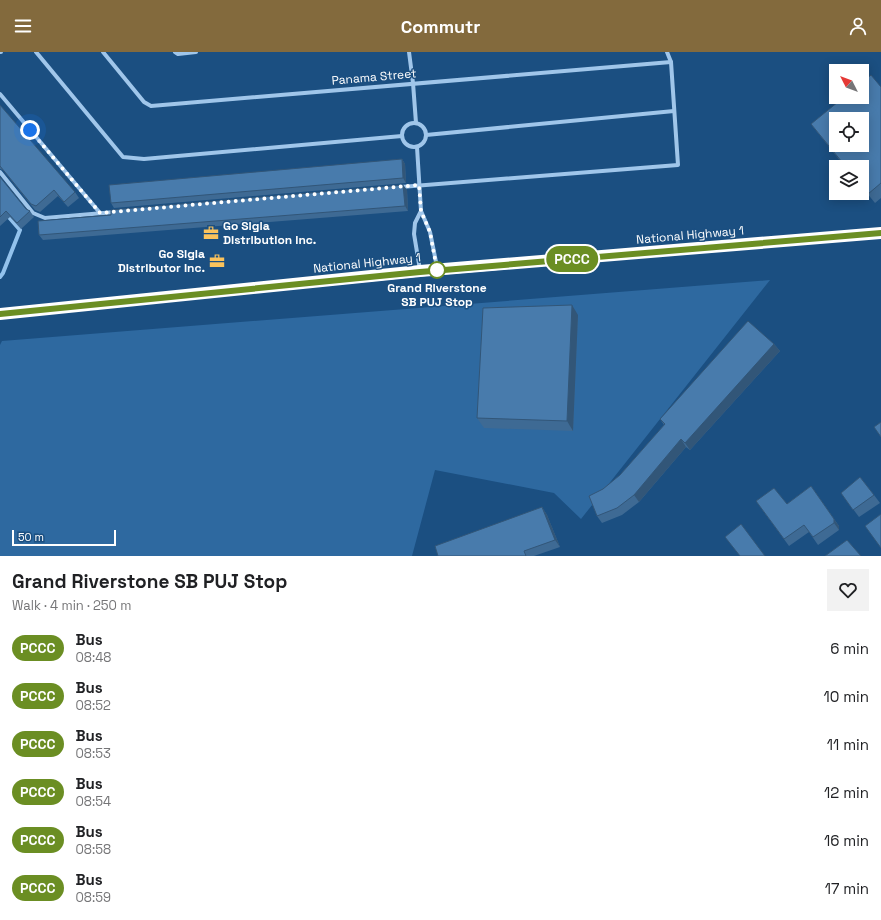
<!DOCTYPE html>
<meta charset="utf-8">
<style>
body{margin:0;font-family:"Space Grotesk",sans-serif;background:#f2f2f2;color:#202124;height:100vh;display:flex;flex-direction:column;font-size:15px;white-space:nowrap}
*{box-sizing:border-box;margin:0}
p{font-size:13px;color:#757577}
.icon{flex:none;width:22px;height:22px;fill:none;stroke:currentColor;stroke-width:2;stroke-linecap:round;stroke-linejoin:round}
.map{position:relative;height:504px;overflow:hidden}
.details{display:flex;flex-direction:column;background:#fff;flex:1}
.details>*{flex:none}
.badge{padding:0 8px;border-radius:13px;font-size:14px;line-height:26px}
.needle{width:26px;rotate:312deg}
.tools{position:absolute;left:829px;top:12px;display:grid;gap:8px}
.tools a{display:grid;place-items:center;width:40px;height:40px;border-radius:0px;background:#fff;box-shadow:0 2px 10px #0003;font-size:20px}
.scale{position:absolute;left:12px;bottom:10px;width:104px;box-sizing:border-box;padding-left:4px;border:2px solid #fff;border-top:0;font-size:11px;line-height:14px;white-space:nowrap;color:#fff;-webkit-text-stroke:3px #1b4f81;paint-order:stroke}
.you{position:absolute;width:20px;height:20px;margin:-10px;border:3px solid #fff;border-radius:50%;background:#1a73e8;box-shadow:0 0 0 6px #1a73e833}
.map>.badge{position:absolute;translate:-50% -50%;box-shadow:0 0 0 2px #fff}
.round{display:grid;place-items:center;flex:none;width:42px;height:42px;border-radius:0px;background:#f2f2f2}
.head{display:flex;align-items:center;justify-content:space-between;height:68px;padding:0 12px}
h1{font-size:19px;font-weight:700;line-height:30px}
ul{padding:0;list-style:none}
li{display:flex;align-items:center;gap:12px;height:48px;padding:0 12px}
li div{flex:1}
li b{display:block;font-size:15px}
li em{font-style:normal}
li .badge{min-width:44px;font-weight:700;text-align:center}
header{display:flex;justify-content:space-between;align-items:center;height:52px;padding:0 12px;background:#836a3d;color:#fff;font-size:18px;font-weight:700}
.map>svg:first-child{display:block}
</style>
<header><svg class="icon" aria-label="menu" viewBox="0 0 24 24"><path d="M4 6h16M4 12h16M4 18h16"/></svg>Commutr<svg class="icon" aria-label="person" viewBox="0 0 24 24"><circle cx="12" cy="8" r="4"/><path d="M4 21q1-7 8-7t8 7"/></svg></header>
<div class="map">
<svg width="881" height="504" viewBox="0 0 881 504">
<rect width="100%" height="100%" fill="#1b4f81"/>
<path fill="#2e69a0" d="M 770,228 L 581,467 L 554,441 L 435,418 L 412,504 L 0,504 L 0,293 L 2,289 Z"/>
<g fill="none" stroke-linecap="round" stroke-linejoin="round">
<path stroke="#93c2ec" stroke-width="4" d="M 0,155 L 20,178 L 3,221 L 0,225"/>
<g stroke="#a0c6ea" stroke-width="4">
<path d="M 0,0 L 1,0"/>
<path d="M 36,0 L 123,105 L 144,107 L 402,84"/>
<path d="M 103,0 L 144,50 L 151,54 L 671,10"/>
<path d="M 175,0 L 178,2 L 196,0"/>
<path d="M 409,0 L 413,31 L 416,71"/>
<path d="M 0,42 L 100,161"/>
<circle cx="414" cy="83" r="12"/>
<path d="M 426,83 L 674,59"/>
<path d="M 417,95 L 421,159 L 430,180 L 437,215"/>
<path d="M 0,120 L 33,161 L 45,166 L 115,160"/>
<path d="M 401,135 L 678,113 L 671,10 L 667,0"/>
<path d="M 420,218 L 414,182 L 415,171 L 421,159"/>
</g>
<path stroke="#fff" stroke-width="12" d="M 0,262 L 420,219 L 881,181"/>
</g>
<g fill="#3e6a94">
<path d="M 881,35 L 881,146 L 875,151 L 862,135 L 862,115 L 845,115 L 818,81 L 811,72 Z"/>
<path d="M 0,53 L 75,140 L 79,146 L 68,155 L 58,144 L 40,160 L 35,158 L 3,118 L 0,117 Z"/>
<path d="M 402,107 L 405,112 L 406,131 L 114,156 L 111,151 Z"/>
<path d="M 0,125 L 26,157 L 30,159 L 34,165 L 21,177 L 10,165 L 0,174 Z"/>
<path d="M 403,133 L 407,138 L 408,159 L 43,188 L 39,183 L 111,163 Z"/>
<path d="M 578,263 L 573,379 L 484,376 L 477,366 Z"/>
<path d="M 774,292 L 780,299 L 690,398 L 686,395 L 639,450 L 622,463 L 602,471 L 597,464 L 603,437 L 620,423 L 664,373 L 660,367 Z"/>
<path d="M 811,434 L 839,474 L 839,478 L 818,493 L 809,480 L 789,494 L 756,449 L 787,452 Z"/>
<path d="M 841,441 L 874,443 L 880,451 L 859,465 Z"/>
<path d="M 542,455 L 547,463 L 560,495 L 534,504 L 438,504 Z"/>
</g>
<g fill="#325678">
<path d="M 402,107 L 405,112 L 406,131 L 403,126 Z"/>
<path d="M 403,133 L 407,138 L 408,159 L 405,154 Z"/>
<path d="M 572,253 L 578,263 L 573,379 L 567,369 Z"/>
<path d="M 774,292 L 780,299 L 690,398 L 685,391 Z"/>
<path d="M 681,387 L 686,395 L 639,450 L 634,443 Z"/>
<path d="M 542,455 L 547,463 L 560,495 L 555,488 Z"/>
<path d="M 834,467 L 839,474 L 839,478 L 834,471 Z"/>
</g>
<g fill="#487bac" stroke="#325678" fill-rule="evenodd">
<path d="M 871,23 L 881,35 L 881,131 L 868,142 L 862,134 L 862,115 L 846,115 L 811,72 L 844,45 L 862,45 L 862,30 ZM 836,67 L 862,67 L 862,93 L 836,93 Z"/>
<path d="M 0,53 L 75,140 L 64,150 L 54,138 L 36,154 L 31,152 L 0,114 Z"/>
<path d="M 402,107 L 403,126 L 111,151 L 109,133 Z"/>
<path d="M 0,125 L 26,157 L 30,159 L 17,171 L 6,159 L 0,165 Z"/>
<path d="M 403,133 L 405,154 L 39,183 L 38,169 L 111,163 L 111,158 Z"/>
<path d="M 572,253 L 567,369 L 477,366 L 483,256 Z"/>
<path d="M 748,269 L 774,292 L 685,391 L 681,387 L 634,443 L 617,456 L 597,464 L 589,444 L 603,437 L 620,423 L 665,372 L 660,367 Z"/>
<path d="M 881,370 L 881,385 L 874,375 Z"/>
<path d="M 860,425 L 874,443 L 853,458 L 841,441 Z"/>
<path d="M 811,434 L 834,467 L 834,471 L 813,485 L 804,473 L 784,487 L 756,449 L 774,436 L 787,452 Z"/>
<path d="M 542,455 L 555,488 L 524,499 L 526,504 L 438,504 L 435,494 Z"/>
<path d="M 881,462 L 881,496 L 865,474 Z"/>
<path d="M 741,472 L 765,504 L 740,504 L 725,485 Z"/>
<path d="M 847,488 L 861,504 L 825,504 Z"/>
</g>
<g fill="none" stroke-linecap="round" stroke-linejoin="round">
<g stroke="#fff" stroke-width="9">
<path id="line" d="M 0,262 L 420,220 L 881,181"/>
</g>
<use href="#line" stroke="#6b8e23" stroke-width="6"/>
<path stroke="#fff" stroke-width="4" stroke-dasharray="0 7.2" d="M 30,78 L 100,161 L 419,133 L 421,159 L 430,180 L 437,218"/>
</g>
<defs>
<g id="office-bare" transform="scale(1.2)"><path d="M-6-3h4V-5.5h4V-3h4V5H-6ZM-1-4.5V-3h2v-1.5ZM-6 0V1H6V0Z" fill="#fbc35c" stroke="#1b4f81" stroke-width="2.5" paint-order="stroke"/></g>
</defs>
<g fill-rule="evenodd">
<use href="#office-bare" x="211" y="181"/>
<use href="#office-bare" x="217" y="209"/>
</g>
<circle fill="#fff" stroke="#6b8e23" stroke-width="2" cx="437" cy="218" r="8"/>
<g text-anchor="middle" stroke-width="3" stroke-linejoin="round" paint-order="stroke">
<g font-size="12" fill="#fff" stroke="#1b4f81">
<text transform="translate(374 25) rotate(-5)" y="4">Panama Street</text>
<text transform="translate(690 183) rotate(-5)" y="4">National Highway 1</text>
<text transform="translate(367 211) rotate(-6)" y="4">National Highway 1</text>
</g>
<g font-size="12" font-weight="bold" fill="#fff" stroke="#1b4f81" text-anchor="start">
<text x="223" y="178">Go Sigla<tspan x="223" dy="14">Distribution Inc.</tspan></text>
<text x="205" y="206" text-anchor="end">Go Sigla<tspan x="205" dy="14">Distributor Inc.</tspan></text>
</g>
<g font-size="12" font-weight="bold" fill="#fff" stroke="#1b4f81">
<text x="437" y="240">Grand Riverstone<tspan x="437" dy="14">SB PUJ Stop</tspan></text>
</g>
</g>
</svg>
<div class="tools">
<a><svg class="needle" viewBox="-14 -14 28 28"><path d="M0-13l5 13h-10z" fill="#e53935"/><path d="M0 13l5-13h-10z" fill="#757577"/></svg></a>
<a><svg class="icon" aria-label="locate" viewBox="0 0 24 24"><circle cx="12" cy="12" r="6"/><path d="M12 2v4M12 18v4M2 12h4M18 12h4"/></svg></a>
<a><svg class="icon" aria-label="layers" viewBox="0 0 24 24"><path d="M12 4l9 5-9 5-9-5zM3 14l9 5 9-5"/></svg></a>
</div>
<div class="scale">50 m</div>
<div class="you" style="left:30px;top:78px"></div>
<b class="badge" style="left:572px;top:207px;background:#6b8e23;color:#fff">PCCC</b>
</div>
<section class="details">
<div class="head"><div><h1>Grand Riverstone SB PUJ Stop</h1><p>Walk · 4 min · 250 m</p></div><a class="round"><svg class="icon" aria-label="heart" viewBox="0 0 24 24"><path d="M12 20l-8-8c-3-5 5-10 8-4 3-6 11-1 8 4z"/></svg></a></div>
<ul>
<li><span class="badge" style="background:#6b8e23;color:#fff">PCCC</span><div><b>Bus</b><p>08:48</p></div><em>6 min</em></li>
<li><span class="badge" style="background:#6b8e23;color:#fff">PCCC</span><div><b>Bus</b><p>08:52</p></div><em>10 min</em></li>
<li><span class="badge" style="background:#6b8e23;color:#fff">PCCC</span><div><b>Bus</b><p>08:53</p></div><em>11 min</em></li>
<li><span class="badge" style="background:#6b8e23;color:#fff">PCCC</span><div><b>Bus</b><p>08:54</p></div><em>12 min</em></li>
<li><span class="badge" style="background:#6b8e23;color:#fff">PCCC</span><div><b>Bus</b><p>08:58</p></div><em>16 min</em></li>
<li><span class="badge" style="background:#6b8e23;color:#fff">PCCC</span><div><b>Bus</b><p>08:59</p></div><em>17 min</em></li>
</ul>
</section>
